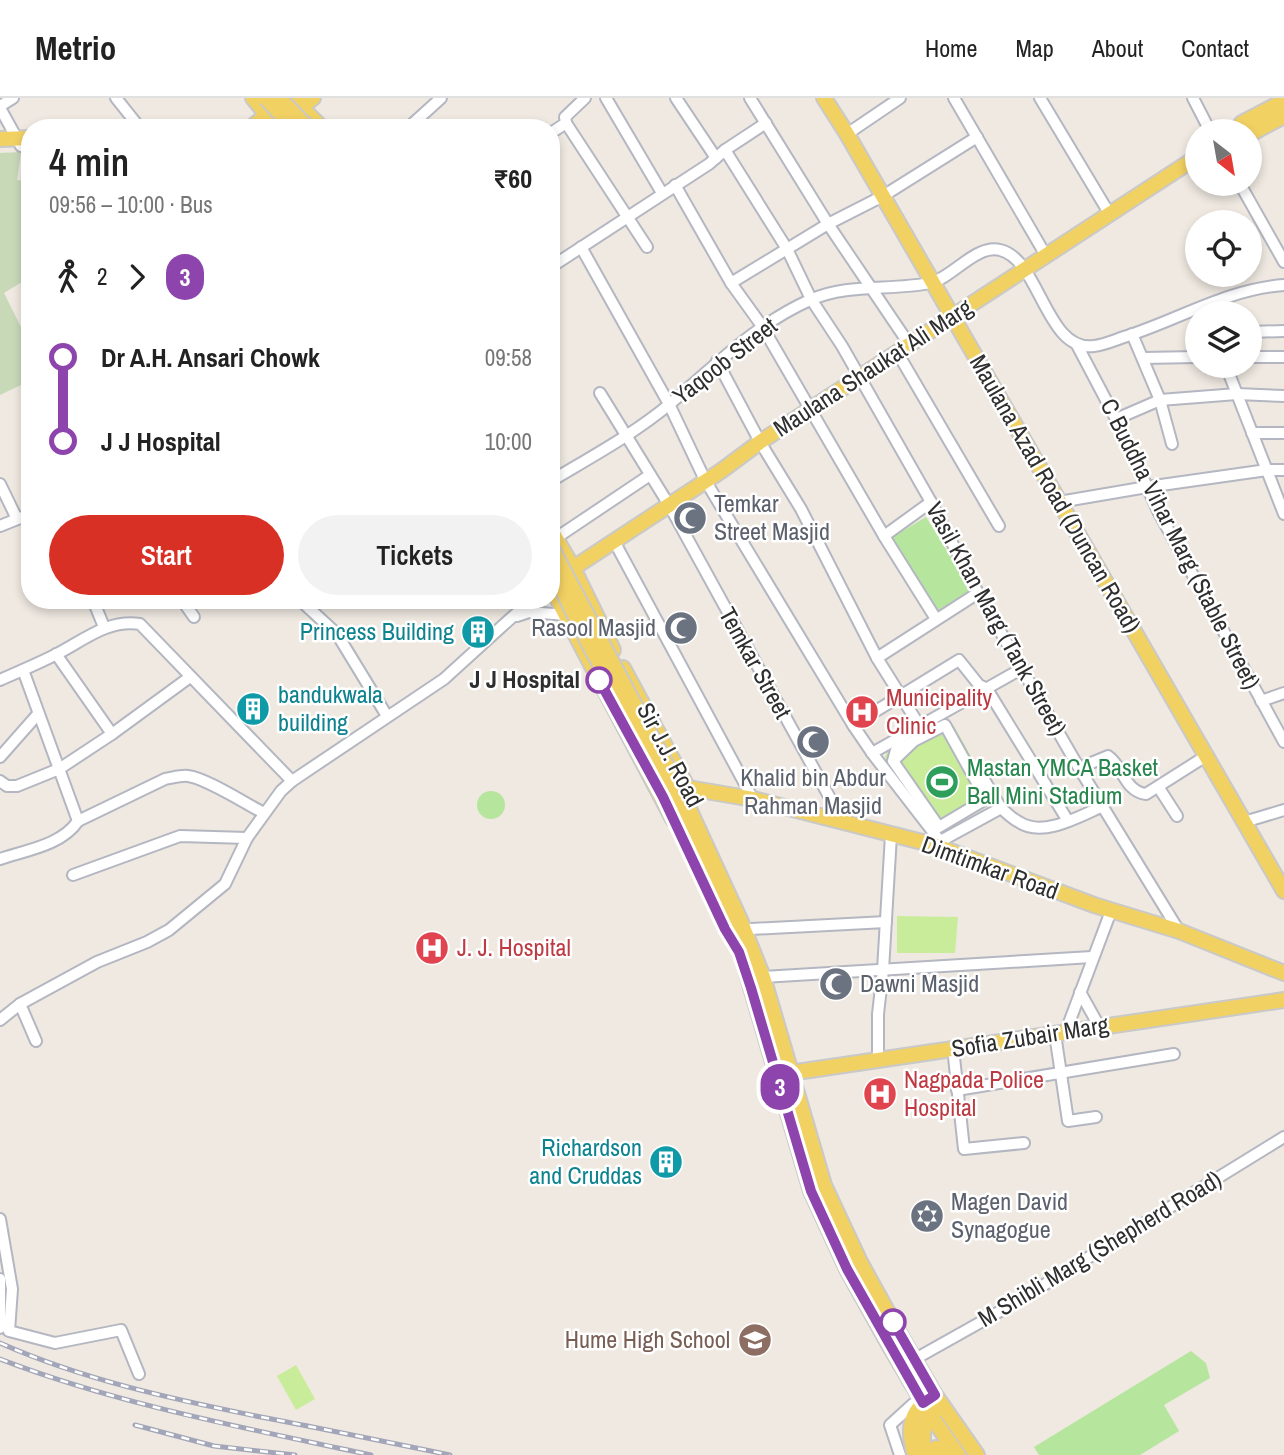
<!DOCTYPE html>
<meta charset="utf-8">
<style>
body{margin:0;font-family:"Archivo Narrow",sans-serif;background:#f2f2f2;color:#222;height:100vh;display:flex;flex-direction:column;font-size:26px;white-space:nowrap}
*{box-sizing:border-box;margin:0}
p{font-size:23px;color:#767676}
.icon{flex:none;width:38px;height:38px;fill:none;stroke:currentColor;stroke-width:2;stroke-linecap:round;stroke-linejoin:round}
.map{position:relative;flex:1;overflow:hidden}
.panel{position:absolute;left:21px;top:21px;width:539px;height:490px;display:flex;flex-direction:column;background:#fff;border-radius:28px;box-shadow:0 4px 10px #0003}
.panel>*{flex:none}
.badge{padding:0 14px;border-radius:23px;font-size:24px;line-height:46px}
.needle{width:46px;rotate:149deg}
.tools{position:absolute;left:1185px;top:21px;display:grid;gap:14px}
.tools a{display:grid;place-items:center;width:77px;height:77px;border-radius:50%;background:#fff;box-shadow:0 4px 10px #0003;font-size:35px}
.map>.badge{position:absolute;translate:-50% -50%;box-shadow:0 0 0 4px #fff}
.legs{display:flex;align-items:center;gap:10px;height:77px;padding:0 28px;font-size:23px}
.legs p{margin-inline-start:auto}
.headline{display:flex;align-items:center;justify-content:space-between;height:119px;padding:0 28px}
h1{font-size:38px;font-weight:600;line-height:52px}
.button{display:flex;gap:14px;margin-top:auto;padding:14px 28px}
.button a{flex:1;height:80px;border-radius:42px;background:#d93025;color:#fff;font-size:28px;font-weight:600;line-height:80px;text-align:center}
.button a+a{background:#f2f2f2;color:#222}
ul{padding:0 28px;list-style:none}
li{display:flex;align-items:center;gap:24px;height:84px;font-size:26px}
li i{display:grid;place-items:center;width:10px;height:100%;margin:0 9px;background:currentColor}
li i::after{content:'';width:18px;height:18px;margin:-9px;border:5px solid;border-radius:50%;background:#fff}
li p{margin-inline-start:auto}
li:first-child i{background:linear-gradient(#0000 50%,currentColor 0)}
li:last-child i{background:linear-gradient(currentColor 50%,#0000 0)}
header{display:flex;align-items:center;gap:42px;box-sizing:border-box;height:98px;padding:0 35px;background:#fff;border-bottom:2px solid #e0e0e0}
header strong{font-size:33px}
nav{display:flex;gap:38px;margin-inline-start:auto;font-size:24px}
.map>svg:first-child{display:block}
</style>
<header>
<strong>Metrio</strong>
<nav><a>Home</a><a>Map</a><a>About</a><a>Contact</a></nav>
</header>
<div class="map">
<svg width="1284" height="1357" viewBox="0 0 1284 1357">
<rect width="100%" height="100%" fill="#efe9e1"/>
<g fill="#b6e59e">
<path d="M 926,419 L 971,492 L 937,513 L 891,440 Z"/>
<circle cx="491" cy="707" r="14"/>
<path d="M 1191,1253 L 1206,1265 L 1210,1280 L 1164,1307 L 1179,1333 L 1140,1357 L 1039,1357 L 1034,1349 Z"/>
</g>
<path fill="#c8d9b8" d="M 21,54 L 17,82 L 30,84 L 30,179 L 4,195 L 30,247 L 30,299 L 21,287 L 0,297 L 0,55 Z"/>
<g fill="#c9ec9a">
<path d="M 943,620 L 954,628 L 996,703 L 936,738 L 887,665 L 885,659 L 890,647 Z"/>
<path d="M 897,818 L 958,819 L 955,855 L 897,855 Z"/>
<path d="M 296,1267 L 315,1301 L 296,1312 L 277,1278 Z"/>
</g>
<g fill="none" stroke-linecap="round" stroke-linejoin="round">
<g stroke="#b4b7c1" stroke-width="14">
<g id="minor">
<path d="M 116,0 L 140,30"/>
<path d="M 606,0 L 662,95"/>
<path d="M 676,0 L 716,60"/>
<path d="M 750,0 L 828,126 L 909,246"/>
<path d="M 954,0 L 1045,156"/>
<path d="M 1040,0 L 1109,115"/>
<path d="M 1193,0 L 1210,33"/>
<path d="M 0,8 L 13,0"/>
<path d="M 0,10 L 21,48"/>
<path d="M 566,25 L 647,149"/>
<path d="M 408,30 L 441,0"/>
<path d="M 551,35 L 566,25 L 565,19 L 585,0"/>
<path d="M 847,36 L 900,0"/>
<path d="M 725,52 L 787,151 L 811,201 L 842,248 L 931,404 L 978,495 L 1079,670 L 1179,833"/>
<path d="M 1240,86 L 1284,164"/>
<path d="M 675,87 L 731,185 L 762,228 L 884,438 L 936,521"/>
<path d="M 581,149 L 669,306 L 705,382 L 853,627 L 872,655 L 940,743"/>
<path d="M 551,169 L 709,66 L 725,52 L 766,25"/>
<path d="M 731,185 L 828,126 L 883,98 L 977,39"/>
<path d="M 1250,234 L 1284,233"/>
<path d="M 1132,236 L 1160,302 L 1172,346"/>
<path d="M 1077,247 L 1116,321 L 1159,415 L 1284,644"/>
<path d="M 897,254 L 999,428"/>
<path d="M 1250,259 L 1284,259"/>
<path d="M 1143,260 L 1197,259"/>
<path d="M 717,263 L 760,344 L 801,411 L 877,560 L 919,627"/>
<path d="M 1226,268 L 1284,416"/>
<path d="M 600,295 L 669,407 L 842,722"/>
<path d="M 1116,321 L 1160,302 L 1237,296 L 1284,298"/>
<path d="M 1252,335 L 1284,335"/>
<path d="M 551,383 C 591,359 634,336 671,305 C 716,267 756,226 810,202 C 848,185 890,193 930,185 C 952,180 976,146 1000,152 C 1040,161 1046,255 1094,248 C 1104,247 1115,242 1124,239 C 1178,222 1227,191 1284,187"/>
<path d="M 0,386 L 17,421"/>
<path d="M 1059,404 L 1147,389 L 1267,372 L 1284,372"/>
<path d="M 0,428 L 30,416"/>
<path d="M 884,438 L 931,404"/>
<path d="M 556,440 L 650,377"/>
<path d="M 614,443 L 753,701"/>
<path d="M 93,502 L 104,529"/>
<path d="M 182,502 L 194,519"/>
<path d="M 300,502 L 337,536 L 387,618"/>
<path d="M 517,518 L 529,514 L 566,517"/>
<path d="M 56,556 L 112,636"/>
<path d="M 877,560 L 978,495"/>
<path d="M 23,572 L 78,723"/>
<path d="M 0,582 C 18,574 37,566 55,557 C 83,543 107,521 140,526 L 292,683"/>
<path d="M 1261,603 L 1284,595"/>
<path d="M 853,627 L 959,562 L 979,587 L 987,591 L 1068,723"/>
<path d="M 872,655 L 1023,570"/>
<path d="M 0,659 L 38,616"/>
<path d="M 893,663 L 896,652 L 945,627 L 986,701 L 939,729 L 893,663 L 917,640"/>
<path d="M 1079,670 L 1108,658 C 1124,669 1124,693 1146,696 L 1206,658"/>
<path d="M 980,675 L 1001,710"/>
<path d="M 0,683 L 7,688 L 17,688 L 59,671 L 112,636 L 190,579"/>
<path d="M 1159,690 L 1177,718"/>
<path d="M 1244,724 L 1284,712"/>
<path d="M 937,745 L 1001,710 C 1007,715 1012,721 1019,724 C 1043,740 1080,718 1103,708"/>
<path d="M 0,761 C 27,752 62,747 78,723 L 165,681 C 172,680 181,677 188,678 C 206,680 246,706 264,715"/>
<path d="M 73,777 L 180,738 L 247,740"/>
<path d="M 751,831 L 886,824"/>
<path d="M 763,879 L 1092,859"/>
<path d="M 1080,894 L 1099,928"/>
<path d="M 20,906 L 36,943"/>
<path d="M 0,922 L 20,906 L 97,864 L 147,844 L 169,832 L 225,786 L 247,740 L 281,693 L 292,683 L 444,581 L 531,502"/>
<path d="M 1066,933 L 1111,813"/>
<path d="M 1055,936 L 1068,1023 L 1096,1019"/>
<path d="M 953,950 L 964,1051 L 1024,1045"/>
<path d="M 878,962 L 878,916 L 883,872 L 891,737"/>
<path d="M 957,992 L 1174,956"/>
<path d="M 0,1121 L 12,1191 L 9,1233 L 55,1245 L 121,1232 L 139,1276"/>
<path d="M 0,1181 L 0,1230"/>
<path d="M 915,1261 L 1013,1206 L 1284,1039"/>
<path d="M 900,1357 L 890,1327 L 913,1306"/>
</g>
</g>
<g stroke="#c9c9c9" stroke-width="18">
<g id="major">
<path d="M 253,0 L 272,23"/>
<path d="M 292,0 L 322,30"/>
<path d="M 824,0 L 847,36 L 1284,793"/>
<path d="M 251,30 L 282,4"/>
<path d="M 272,30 L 313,0"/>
<path d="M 1236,33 L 1242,25 L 1284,3"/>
<path d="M 1250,36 L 1284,18"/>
<path d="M 0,41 L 30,40"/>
<path d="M 551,432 L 573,470 L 613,552"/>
<path d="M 555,482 L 721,373 L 760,344 L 1197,59"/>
<path d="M 551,488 L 583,551 L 673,721"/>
<path d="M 623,570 L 691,696"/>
<path d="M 688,690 L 753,701 L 934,747 L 1094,807 L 1179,833 L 1284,875"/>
<path d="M 684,700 L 741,824 L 763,879 L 824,1087 L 860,1164 L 903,1242 L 935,1297 L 977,1357"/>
<path d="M 676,706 L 733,828 L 811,1093 L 847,1171 L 891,1250 L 931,1318 L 958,1357"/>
<path d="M 783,976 L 1284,902"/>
<path d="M 915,1357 C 908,1334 908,1315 930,1300"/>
<path d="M 924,1357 C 922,1339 921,1327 935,1314"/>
<path d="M 925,1357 L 936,1350 L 954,1351"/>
</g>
</g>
<use href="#minor" stroke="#fff" stroke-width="10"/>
<use href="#major" stroke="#f2d163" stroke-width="14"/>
<g stroke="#a3a6b8" stroke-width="5">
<g id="rail">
<path d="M 0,1245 C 84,1282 172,1301 261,1319 C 324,1331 387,1344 450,1357"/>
<path d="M 0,1261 C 120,1307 246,1330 371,1357"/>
<path d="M 135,1327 L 214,1348 L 295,1357"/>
</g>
</g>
<use href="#rail" stroke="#fff" stroke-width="2.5" stroke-dasharray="8" stroke-linecap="butt"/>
<g stroke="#c9c9c9" stroke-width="18" stroke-linecap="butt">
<g id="major-bridge">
<path d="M 266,0 L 293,30"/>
<path d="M 279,0 L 308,30"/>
<path d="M 551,449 L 684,700"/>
<path d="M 551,469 L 590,548 L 676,706"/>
</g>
</g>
<use href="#major-bridge" stroke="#f2d163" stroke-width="14"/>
</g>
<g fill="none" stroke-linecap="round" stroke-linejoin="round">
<g stroke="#fff" stroke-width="16">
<path id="line-1" d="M 599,582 L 663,699 L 725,831 L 739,854 L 751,890 L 811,1093 L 847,1171 L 923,1305 L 935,1297 L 893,1224"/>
</g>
<use href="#line-1" stroke="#8e44ad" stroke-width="10"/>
</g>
<defs>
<g id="mosque-disc" transform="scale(1.75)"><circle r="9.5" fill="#6b7280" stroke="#fff"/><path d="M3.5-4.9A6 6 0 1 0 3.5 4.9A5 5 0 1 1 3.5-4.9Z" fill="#fff"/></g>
<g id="building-disc" transform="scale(1.75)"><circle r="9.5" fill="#0f9aa8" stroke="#fff"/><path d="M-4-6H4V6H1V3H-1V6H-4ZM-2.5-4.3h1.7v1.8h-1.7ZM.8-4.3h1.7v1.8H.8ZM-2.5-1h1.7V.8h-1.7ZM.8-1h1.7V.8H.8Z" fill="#fff"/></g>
<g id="hospital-disc" transform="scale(1.75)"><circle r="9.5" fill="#e0444e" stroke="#fff"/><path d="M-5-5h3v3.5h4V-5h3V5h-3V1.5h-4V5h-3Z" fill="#fff"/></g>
<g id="stadium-disc" transform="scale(1.75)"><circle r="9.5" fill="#2e9e5b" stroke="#fff"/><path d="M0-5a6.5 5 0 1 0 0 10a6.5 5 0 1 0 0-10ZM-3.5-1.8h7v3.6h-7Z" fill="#fff"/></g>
<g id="synagogue-disc" transform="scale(1.75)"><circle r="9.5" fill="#6b7280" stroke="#fff"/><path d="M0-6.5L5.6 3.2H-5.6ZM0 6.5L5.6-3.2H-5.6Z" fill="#fff"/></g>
<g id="school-disc" transform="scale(1.75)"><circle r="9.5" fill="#8d6e63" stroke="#fff"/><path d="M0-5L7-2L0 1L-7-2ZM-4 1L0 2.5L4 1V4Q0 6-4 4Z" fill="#fff"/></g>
</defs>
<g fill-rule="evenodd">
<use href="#mosque-disc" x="690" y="420"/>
<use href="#mosque-disc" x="681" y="530"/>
<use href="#building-disc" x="478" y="534"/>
<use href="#building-disc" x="253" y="611"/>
<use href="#hospital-disc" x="862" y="614"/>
<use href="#mosque-disc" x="813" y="644"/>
<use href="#stadium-disc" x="942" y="684"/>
<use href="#hospital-disc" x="432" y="850"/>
<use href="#mosque-disc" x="836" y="886"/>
<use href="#hospital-disc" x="880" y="996"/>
<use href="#building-disc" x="666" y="1064"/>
<use href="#synagogue-disc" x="927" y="1118"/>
<use href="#school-disc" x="755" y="1242"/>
</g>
<g fill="#fff" stroke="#8e44ad" stroke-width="3.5">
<circle cx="599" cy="582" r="12"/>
<circle cx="893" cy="1224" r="12"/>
</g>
<g text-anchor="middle" stroke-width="5" stroke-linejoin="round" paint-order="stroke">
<g font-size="24" fill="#2e2e2e" stroke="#fff">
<text transform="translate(725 263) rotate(-38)" y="8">Yaqoob Street</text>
<text transform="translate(873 270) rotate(-33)" y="8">Maulana Shaukat Ali Marg</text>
<text transform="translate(1055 396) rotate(60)" y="8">Maulana Azad Road (Duncan Road)</text>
<text transform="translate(1180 446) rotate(63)" y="8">C Buddha Vihar Marg (Stable Street)</text>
<text transform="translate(996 521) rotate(61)" y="8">Vasil Khan Marg (Tank Street)</text>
<text transform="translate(755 565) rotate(61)" y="8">Temkar Street</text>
<text transform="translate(670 657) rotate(62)" y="8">Sir J.J. Road</text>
<text transform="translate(990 770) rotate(20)" y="8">Dimtimkar Road</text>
<text transform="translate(1030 939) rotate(-9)" y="8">Sofia Zubair Marg</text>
<text transform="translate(1100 1151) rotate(-31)" y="8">M Shibli Marg (Shepherd Road)</text>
</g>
<g font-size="24" fill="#5b616d" stroke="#fff" text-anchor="start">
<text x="714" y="414">Temkar<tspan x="714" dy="28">Street Masjid</tspan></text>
<text x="656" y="538" text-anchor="end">Rasool Masjid</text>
<text x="813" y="688" text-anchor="middle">Khalid bin Abdur<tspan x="813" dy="28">Rahman Masjid</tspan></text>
<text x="860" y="894">Dawni Masjid</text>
<text x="951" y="1112">Magen David<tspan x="951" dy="28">Synagogue</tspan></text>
</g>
<g font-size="24" fill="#0d838f" stroke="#fff" text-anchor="end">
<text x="454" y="542">Princess Building</text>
<text x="278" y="605" text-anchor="start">bandukwala<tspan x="278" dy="28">building</tspan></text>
<text x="642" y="1058">Richardson<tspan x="642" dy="28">and Cruddas</tspan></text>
</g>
<g font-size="24" font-weight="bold" fill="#2e2e2e" stroke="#fff" text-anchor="end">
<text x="580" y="590">J J Hospital</text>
</g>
<g font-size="24" fill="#be3a42" stroke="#fff" text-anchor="start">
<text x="886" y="608">Municipality<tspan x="886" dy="28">Clinic</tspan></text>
<text x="457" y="858">J. J. Hospital</text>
<text x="904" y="990">Nagpada Police<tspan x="904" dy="28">Hospital</tspan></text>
</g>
<g font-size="24" fill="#27864d" stroke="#fff" text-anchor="start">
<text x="967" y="678">Mastan YMCA Basket<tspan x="967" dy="28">Ball Mini Stadium</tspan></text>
</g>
<g font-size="24" fill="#785e54" stroke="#fff" text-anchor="end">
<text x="730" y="1250">Hume High School</text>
</g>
</g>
</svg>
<div class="tools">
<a><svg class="needle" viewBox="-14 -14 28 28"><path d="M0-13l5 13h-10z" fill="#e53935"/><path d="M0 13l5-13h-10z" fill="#767676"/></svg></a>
<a><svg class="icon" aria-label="locate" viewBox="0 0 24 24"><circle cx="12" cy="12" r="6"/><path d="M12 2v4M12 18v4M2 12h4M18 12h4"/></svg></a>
<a><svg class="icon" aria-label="layers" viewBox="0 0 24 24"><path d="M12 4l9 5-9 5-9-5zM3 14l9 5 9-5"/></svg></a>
</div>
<b class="badge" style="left:780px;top:989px;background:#8e44ad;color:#fff">3</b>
<section class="panel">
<div class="headline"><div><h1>4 min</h1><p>09:56 – 10:00 · Bus</p></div><b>₹60</b></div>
<div class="legs"><svg class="icon" aria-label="walk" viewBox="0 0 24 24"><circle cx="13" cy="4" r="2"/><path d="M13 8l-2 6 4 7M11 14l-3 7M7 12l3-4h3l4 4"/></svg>2<svg class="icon" aria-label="forward" viewBox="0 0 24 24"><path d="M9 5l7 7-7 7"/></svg><b class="badge" style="background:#8e44ad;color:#fff">3</b></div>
<ul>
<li><i style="color:#8e44ad"></i><b>Dr A.H. Ansari Chowk</b><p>09:58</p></li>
<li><i style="color:#8e44ad"></i><b>J J Hospital</b><p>10:00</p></li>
</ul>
<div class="button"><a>Start</a><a>Tickets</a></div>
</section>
</div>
